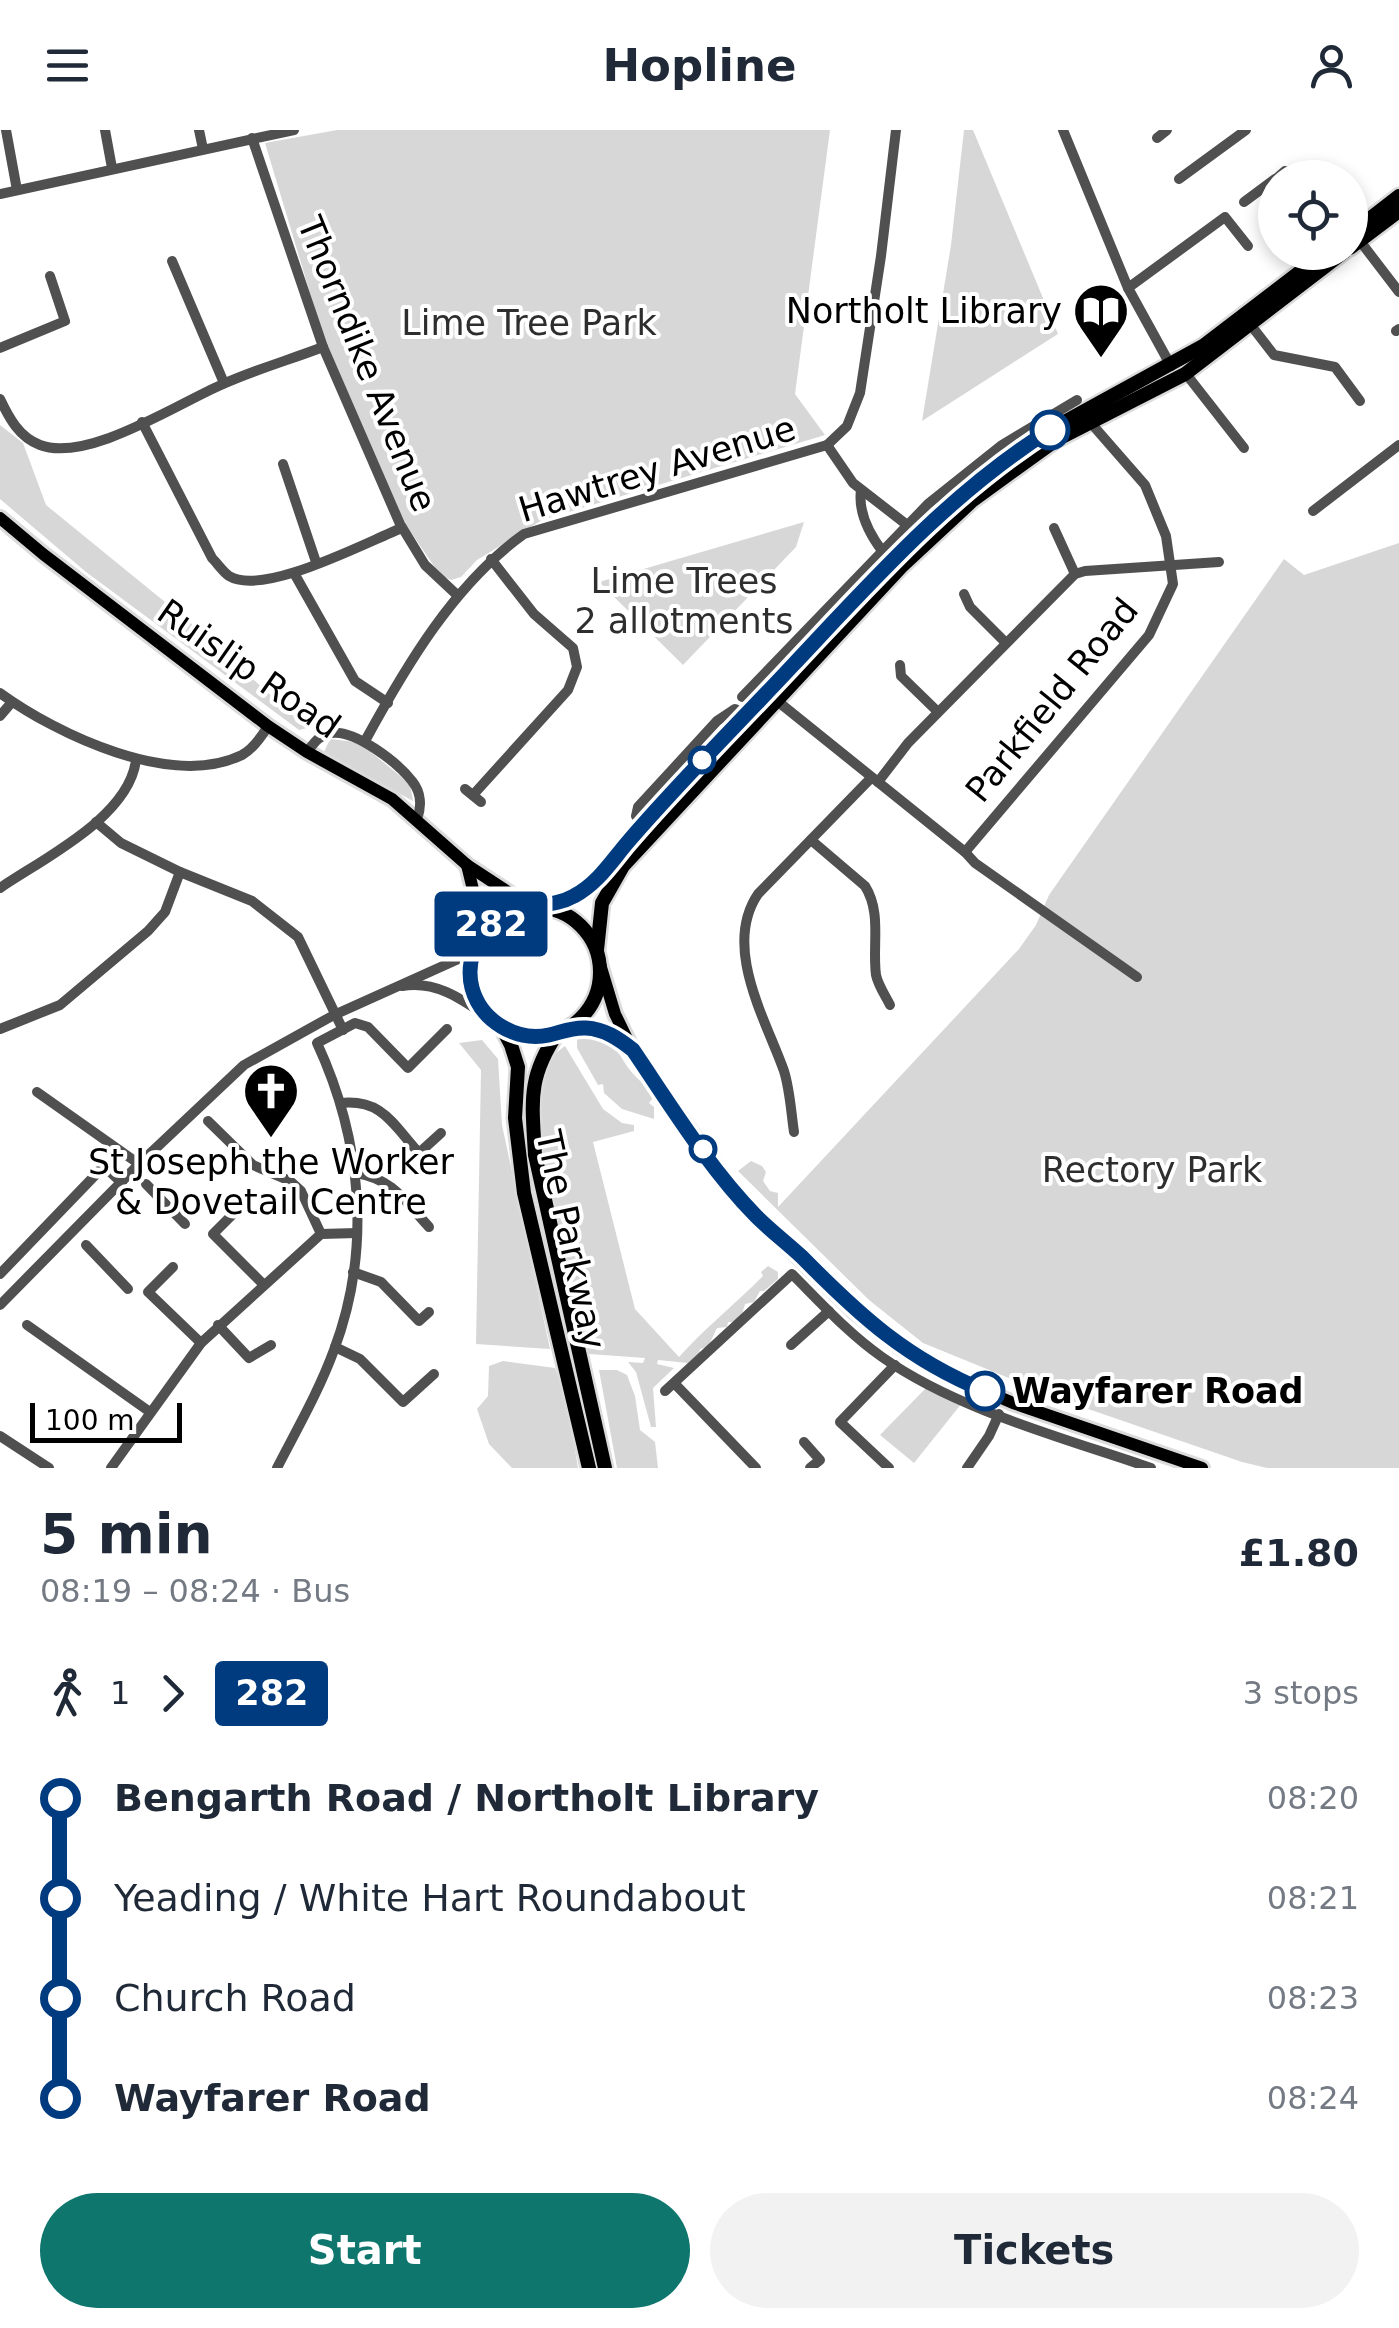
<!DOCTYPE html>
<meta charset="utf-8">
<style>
body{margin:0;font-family:"DejaVu Sans",sans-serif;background:#f2f2f3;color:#1f2937;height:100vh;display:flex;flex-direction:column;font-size:38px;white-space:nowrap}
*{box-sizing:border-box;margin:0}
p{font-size:32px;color:#747a83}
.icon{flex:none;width:55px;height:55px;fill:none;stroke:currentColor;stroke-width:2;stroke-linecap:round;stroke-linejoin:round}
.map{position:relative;height:1338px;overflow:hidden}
.sheet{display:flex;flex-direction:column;background:#fff;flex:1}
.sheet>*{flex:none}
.badge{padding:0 20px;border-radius:8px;font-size:35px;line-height:65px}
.buttons{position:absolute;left:1258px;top:30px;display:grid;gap:20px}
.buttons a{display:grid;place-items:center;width:110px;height:110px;border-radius:50%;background:#fff;box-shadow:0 5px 15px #0003;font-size:50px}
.scale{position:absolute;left:30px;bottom:25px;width:152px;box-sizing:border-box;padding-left:10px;border:5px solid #000;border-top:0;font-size:28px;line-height:35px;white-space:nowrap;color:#000;-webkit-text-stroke:8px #fff;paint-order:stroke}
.map>.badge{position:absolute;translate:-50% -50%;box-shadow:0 0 0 5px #fff}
.legs{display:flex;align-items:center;gap:15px;height:110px;padding:0 40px;font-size:32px}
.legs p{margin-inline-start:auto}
.overview{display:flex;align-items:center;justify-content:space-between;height:170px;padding:0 40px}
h1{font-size:55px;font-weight:700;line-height:75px}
.action{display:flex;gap:20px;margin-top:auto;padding:20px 40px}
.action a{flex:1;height:115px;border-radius:60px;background:#0f766e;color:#fff;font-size:40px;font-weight:700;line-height:115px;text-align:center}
.action a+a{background:#f2f2f3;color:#1f2937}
ul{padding:0 40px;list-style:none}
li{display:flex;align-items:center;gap:35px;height:100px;font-size:38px}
li i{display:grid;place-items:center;width:15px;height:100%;margin:0 12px;background:currentColor}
li i::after{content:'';width:25px;height:25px;margin:-12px;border:8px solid;border-radius:50%;background:#fff}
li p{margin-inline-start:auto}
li:first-child i{background:linear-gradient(#0000 50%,currentColor 0)}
li:last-child i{background:linear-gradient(currentColor 50%,#0000 0)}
header{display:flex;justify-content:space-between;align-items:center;height:130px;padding:0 40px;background:#fff;font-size:45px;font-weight:700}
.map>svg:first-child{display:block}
</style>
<header><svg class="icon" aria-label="menu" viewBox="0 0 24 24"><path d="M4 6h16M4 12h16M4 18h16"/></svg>Hopline<svg class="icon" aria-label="person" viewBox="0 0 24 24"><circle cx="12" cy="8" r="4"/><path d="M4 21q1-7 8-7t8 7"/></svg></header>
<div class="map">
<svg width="1399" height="1338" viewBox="0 0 1399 1338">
<rect width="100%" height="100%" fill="#fff"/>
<g fill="#d7d7d7">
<path d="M 337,0 L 830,0 L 795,264 L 825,305 L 542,390 L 477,430 L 461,447 L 451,450 L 440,445 L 406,395 L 322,203 L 265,13 Z"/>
<path d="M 964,0 L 973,0 L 1058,204 L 922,291 L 951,115 Z"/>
<path d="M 0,295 L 23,313 L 46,375 L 192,494 L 307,598 L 299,600 L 86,442 L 0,369 Z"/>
<path d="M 804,392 L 796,417 L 683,535 L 599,452 Z"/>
<path d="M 1399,413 L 1399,1338 L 1267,1338 L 1242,1332 L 1065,1271 L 923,1213 L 869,1170 L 738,1041 L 751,1031 L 762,1036 L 766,1042 L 763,1051 L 770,1061 L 778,1063 L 778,1077 L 1019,819 L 1036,795 L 1049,765 L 1284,429 L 1304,445 Z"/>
<path d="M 330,609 L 356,612 L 366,618 L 410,654 L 413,671 L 324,622 Z"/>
<path d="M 594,907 C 627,923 616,926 637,948 C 645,955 648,957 653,968 L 649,973 L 654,977 L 654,989 L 622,979 L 604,963 L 603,954 L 598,955 L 577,918 L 577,908 Z"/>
<path d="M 482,910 L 498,929 L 502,995 L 550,1219 L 476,1214 L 481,940 L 459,913 Z"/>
<path d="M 565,916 L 603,979 L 622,993 L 634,995 L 634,1001 L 593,1012 L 635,1179 L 679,1227 C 704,1199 734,1175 763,1146 L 761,1142 L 768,1136 L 778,1142 L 778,1149 L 764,1161 L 760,1161 L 754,1172 L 745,1174 L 742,1184 L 735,1192 L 728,1192 L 727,1197 L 717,1198 L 708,1217 L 700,1219 L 699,1224 L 688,1233 L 658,1230 L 657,1234 L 674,1238 L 653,1258 L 656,1297 L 651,1297 L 636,1242 L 628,1232 L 643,1233 L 645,1228 L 589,1224 C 569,1171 515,978 547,931 C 551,926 560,920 565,916 Z"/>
<path d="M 503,1231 L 555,1238 L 567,1271 L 578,1338 L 512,1338 L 489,1314 L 477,1279 L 488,1266 L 489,1236 Z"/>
<path d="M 599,1240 L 617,1240 L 627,1245 L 635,1266 L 640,1300 L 655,1312 L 658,1338 L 617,1338 Z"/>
<path d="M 928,1256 L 962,1273 L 914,1333 L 880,1305 Z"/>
</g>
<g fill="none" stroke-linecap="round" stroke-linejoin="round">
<g stroke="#dbdbdb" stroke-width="18">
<g id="major">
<path d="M 0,388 L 43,424 L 268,596 L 307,622 L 392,669 L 467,735 L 531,777"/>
<path d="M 467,735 L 477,776 L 476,815"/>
<path d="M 600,834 L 615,884 L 633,921 L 719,1041 L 755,1085 L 856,1183 L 901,1218 L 957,1249 L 1013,1273 L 1202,1338"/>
<path d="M 565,899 L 596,899 L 627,916"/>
</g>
</g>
<g stroke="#dbdbdb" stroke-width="19">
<g id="highway">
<path d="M 1350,104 L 1399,66"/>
<path d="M 1350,118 L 1399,81"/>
<path d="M 537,777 L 574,766 L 598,748 L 668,667 L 892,429 L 966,362 L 1050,300 L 1203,216 L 1326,122"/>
<circle cx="535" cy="842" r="65"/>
<path d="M 597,820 L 602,773 L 623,736 L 901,437 L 973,370 L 1056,310 L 1185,244 L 1344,122"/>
<path d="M 501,896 L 511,915 L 518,937 L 515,988 L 524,1063 L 589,1338"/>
<path d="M 558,902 C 527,948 532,971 535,1025 L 605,1338"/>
</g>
</g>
<g stroke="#505050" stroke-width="10">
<path d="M 6,0 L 17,60"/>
<path d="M 105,0 L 112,38"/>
<path d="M 199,0 L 203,19"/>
<path d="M 1063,0 L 1128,158 L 1171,236"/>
<path d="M 252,8 L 323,217 L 400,394 L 425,435 L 456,464"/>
<path d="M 1157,8 L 1167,0"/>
<path d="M 1277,48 L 1285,41 L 1290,48"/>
<path d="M 1179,49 L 1246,0"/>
<path d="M 0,64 L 294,0"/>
<path d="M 1244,72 L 1275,49"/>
<path d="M 1360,111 L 1399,162"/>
<path d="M 172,131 L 224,253"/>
<path d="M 1128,158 L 1225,87 L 1248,116"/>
<path d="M 1250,194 L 1274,225 L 1335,237 L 1360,271"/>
<path d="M 1396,201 L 1399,199"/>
<path d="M 0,218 L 65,191 L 50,146"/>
<path d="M 1190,249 L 1244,318"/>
<path d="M 0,269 C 9,288 19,307 40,315 C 87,333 177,274 221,255 C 254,240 289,230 323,217"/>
<path d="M 142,292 L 212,428 C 217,433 223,442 229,446 C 263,467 364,413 402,398"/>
<path d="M 827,315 L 853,353 L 911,398"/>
<path d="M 283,334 L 316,432"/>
<path d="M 861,360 C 858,382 870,405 883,422"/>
<path d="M 1313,381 L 1399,315"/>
<path d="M 1054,398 L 1075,444"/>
<path d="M 294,443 L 355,551 L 388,573"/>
<path d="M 964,464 L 970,477 L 1005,512"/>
<path d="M 900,535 L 901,546 L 938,582"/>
<path d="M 0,563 C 58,605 172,659 242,625 C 253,619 262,606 268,596"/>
<path d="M 742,567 L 928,374 L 1002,315 L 1077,270"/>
<path d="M 776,570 L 965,722 L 975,733 L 1137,847"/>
<path d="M 0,586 L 12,572"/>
<path d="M 365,611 C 406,536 454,454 524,404 L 827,315 L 847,296 L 860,263 L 881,126 L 896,0"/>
<path d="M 307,622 C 314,613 319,605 331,603 C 355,599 398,633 412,651 C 421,662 422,676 417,689"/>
<path d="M 878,652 L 908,613 L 1075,444 L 1085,441 L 1219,432"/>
<path d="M 465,659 L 481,672"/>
<path d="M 473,665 L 568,560 L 577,537 L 573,518 L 534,484 L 491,429"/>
<path d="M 96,692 L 121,713 L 180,742 L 252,771 L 298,807 L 343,900"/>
<path d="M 644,694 L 636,686 L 638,677 L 717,591 L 735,579 L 746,585"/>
<path d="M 811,710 L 865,756 C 882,783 872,815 876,845 C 878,855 885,865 890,875"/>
<path d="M 965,722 L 1149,505 L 1173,454 L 1166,406 L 1145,355 L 1090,292"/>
<path d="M 0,758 C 44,728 129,687 136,630"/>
<path d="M 402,856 C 437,850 463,870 491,889"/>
<path d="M 0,899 L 60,875 L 148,801 L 165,782 L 180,742"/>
<path d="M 37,962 L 139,1034"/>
<path d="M 341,973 C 383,969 393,995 419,1023 L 441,1003"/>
<path d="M 208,991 L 253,1035 L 290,1051 L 301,1061 L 321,1104"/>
<path d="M 794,1002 C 791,982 790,960 784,941 C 766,890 722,817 758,764 L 871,648"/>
<path d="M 356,1043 C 393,1049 405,1071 429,1097"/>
<path d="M 146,1054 L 185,1094"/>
<path d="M 237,1080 L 213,1104 L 263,1154"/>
<path d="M 86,1115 L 128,1159"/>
<path d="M 173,1137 L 148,1162 L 201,1213"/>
<path d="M 353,1142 L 381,1152 L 419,1191 L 429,1182"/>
<path d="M 0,1144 L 104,1036 L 122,1053"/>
<path d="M 0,1175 L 139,1034 L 244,935 L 334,885 L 474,822"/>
<path d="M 27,1195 L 150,1282"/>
<path d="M 218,1195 L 249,1228 L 271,1215"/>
<path d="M 791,1215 L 829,1181"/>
<path d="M 335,1217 L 360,1229 L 403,1272 L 434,1244"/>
<path d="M 675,1254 L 756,1338"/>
<path d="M 665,1261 L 792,1144 C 821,1173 849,1204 882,1227 C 957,1280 1064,1308 1151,1338"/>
<path d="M 0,1306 L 49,1338"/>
<path d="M 804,1312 L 820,1330 L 810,1338"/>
<path d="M 111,1338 L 201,1213 L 321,1104 L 357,1103"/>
<path d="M 277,1338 C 297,1299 319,1261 334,1220 C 372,1119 362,1010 317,913 L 355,893 L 368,897 L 408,938 L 447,899"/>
<path d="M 889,1338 L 840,1292 L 895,1235"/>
<path d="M 967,1338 L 989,1306 L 999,1284"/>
</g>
<use href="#major" stroke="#000" stroke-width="12"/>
<use href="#highway" stroke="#000" stroke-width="14"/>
</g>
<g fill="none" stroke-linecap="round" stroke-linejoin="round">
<g stroke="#fff" stroke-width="22">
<path id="line-1" d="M 985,1261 C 907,1229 860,1186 802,1127 C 787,1113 771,1101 756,1086 C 709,1038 671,976 633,920 C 619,909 605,899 586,898 C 572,897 562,902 549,905 C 516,912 481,891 472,858 C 463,823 487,785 523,778 C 540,774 558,775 574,766 C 597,754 611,732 627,713 C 680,651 738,594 793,535 C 873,450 950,363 1050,300"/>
</g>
<use href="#line-1" stroke="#003b80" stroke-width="15"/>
</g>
<defs>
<g id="library-pin" transform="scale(2.875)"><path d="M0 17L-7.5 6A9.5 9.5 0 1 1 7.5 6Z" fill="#000" stroke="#fff"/><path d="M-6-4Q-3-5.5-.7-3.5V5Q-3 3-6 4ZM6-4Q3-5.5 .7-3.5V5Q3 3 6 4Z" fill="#fff"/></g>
<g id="church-pin" transform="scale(2.875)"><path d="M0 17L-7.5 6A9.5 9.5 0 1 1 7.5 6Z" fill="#000" stroke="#fff"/><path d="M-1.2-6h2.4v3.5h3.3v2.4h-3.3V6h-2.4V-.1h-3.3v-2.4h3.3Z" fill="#fff"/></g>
</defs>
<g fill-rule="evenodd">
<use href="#library-pin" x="1101" y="181"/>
<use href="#church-pin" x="271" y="961"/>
</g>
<g fill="#fff" stroke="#003b80" stroke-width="5">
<circle cx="1050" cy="300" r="18"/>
<circle cx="702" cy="630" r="12"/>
<circle cx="703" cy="1019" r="12"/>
<circle cx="985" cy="1261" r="18"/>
</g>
<g text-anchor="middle" stroke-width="8" stroke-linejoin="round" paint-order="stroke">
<g font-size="35" fill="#000" stroke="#fff" text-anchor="end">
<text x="1062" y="193">Northolt Library</text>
<text x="271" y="1044" text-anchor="middle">St Joseph the Worker<tspan x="271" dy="40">&amp; Dovetail Centre</tspan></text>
</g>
<g font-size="35" fill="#2e2e2e" stroke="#fff">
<text x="529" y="205">Lime Tree Park</text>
<text x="684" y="463">Lime Trees<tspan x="684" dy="40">2 allotments</tspan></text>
<text x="1152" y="1052">Rectory Park</text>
</g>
<g font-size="35" fill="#000" stroke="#fff">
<text transform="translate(367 234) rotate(68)" y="12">Thorndike Avenue</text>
<text transform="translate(657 339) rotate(-17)" y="12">Hawtrey Avenue</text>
<text transform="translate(249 539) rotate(35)" y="12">Ruislip Road</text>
<text transform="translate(1052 570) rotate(-51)" y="12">Parkfield Road</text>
<text transform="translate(571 1110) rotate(78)" y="12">The Parkway</text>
</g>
<g font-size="35" font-weight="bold" fill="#000" stroke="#fff" text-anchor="start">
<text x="1012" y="1273">Wayfarer Road</text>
</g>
</g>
</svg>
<div class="buttons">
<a><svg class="icon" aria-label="locate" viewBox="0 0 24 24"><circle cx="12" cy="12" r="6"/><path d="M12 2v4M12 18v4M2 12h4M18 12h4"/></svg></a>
</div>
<div class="scale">100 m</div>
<b class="badge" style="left:491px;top:794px;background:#003b80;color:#fff">282</b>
</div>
<section class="sheet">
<div class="overview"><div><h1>5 min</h1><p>08:19 – 08:24 · Bus</p></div><b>£1.80</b></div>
<div class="legs"><svg class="icon" aria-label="walk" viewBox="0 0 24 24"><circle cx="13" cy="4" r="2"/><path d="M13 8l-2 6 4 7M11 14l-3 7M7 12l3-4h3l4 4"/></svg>1<svg class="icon" aria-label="forward" viewBox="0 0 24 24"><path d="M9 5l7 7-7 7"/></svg><b class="badge" style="background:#003b80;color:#fff">282</b><p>3 stops</p></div>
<ul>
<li><i style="color:#003b80"></i><b>Bengarth Road / Northolt Library</b><p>08:20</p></li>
<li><i style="color:#003b80"></i><span>Yeading / White Hart Roundabout</span><p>08:21</p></li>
<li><i style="color:#003b80"></i><span>Church Road</span><p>08:23</p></li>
<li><i style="color:#003b80"></i><b>Wayfarer Road</b><p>08:24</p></li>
</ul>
<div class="action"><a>Start</a><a>Tickets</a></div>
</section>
